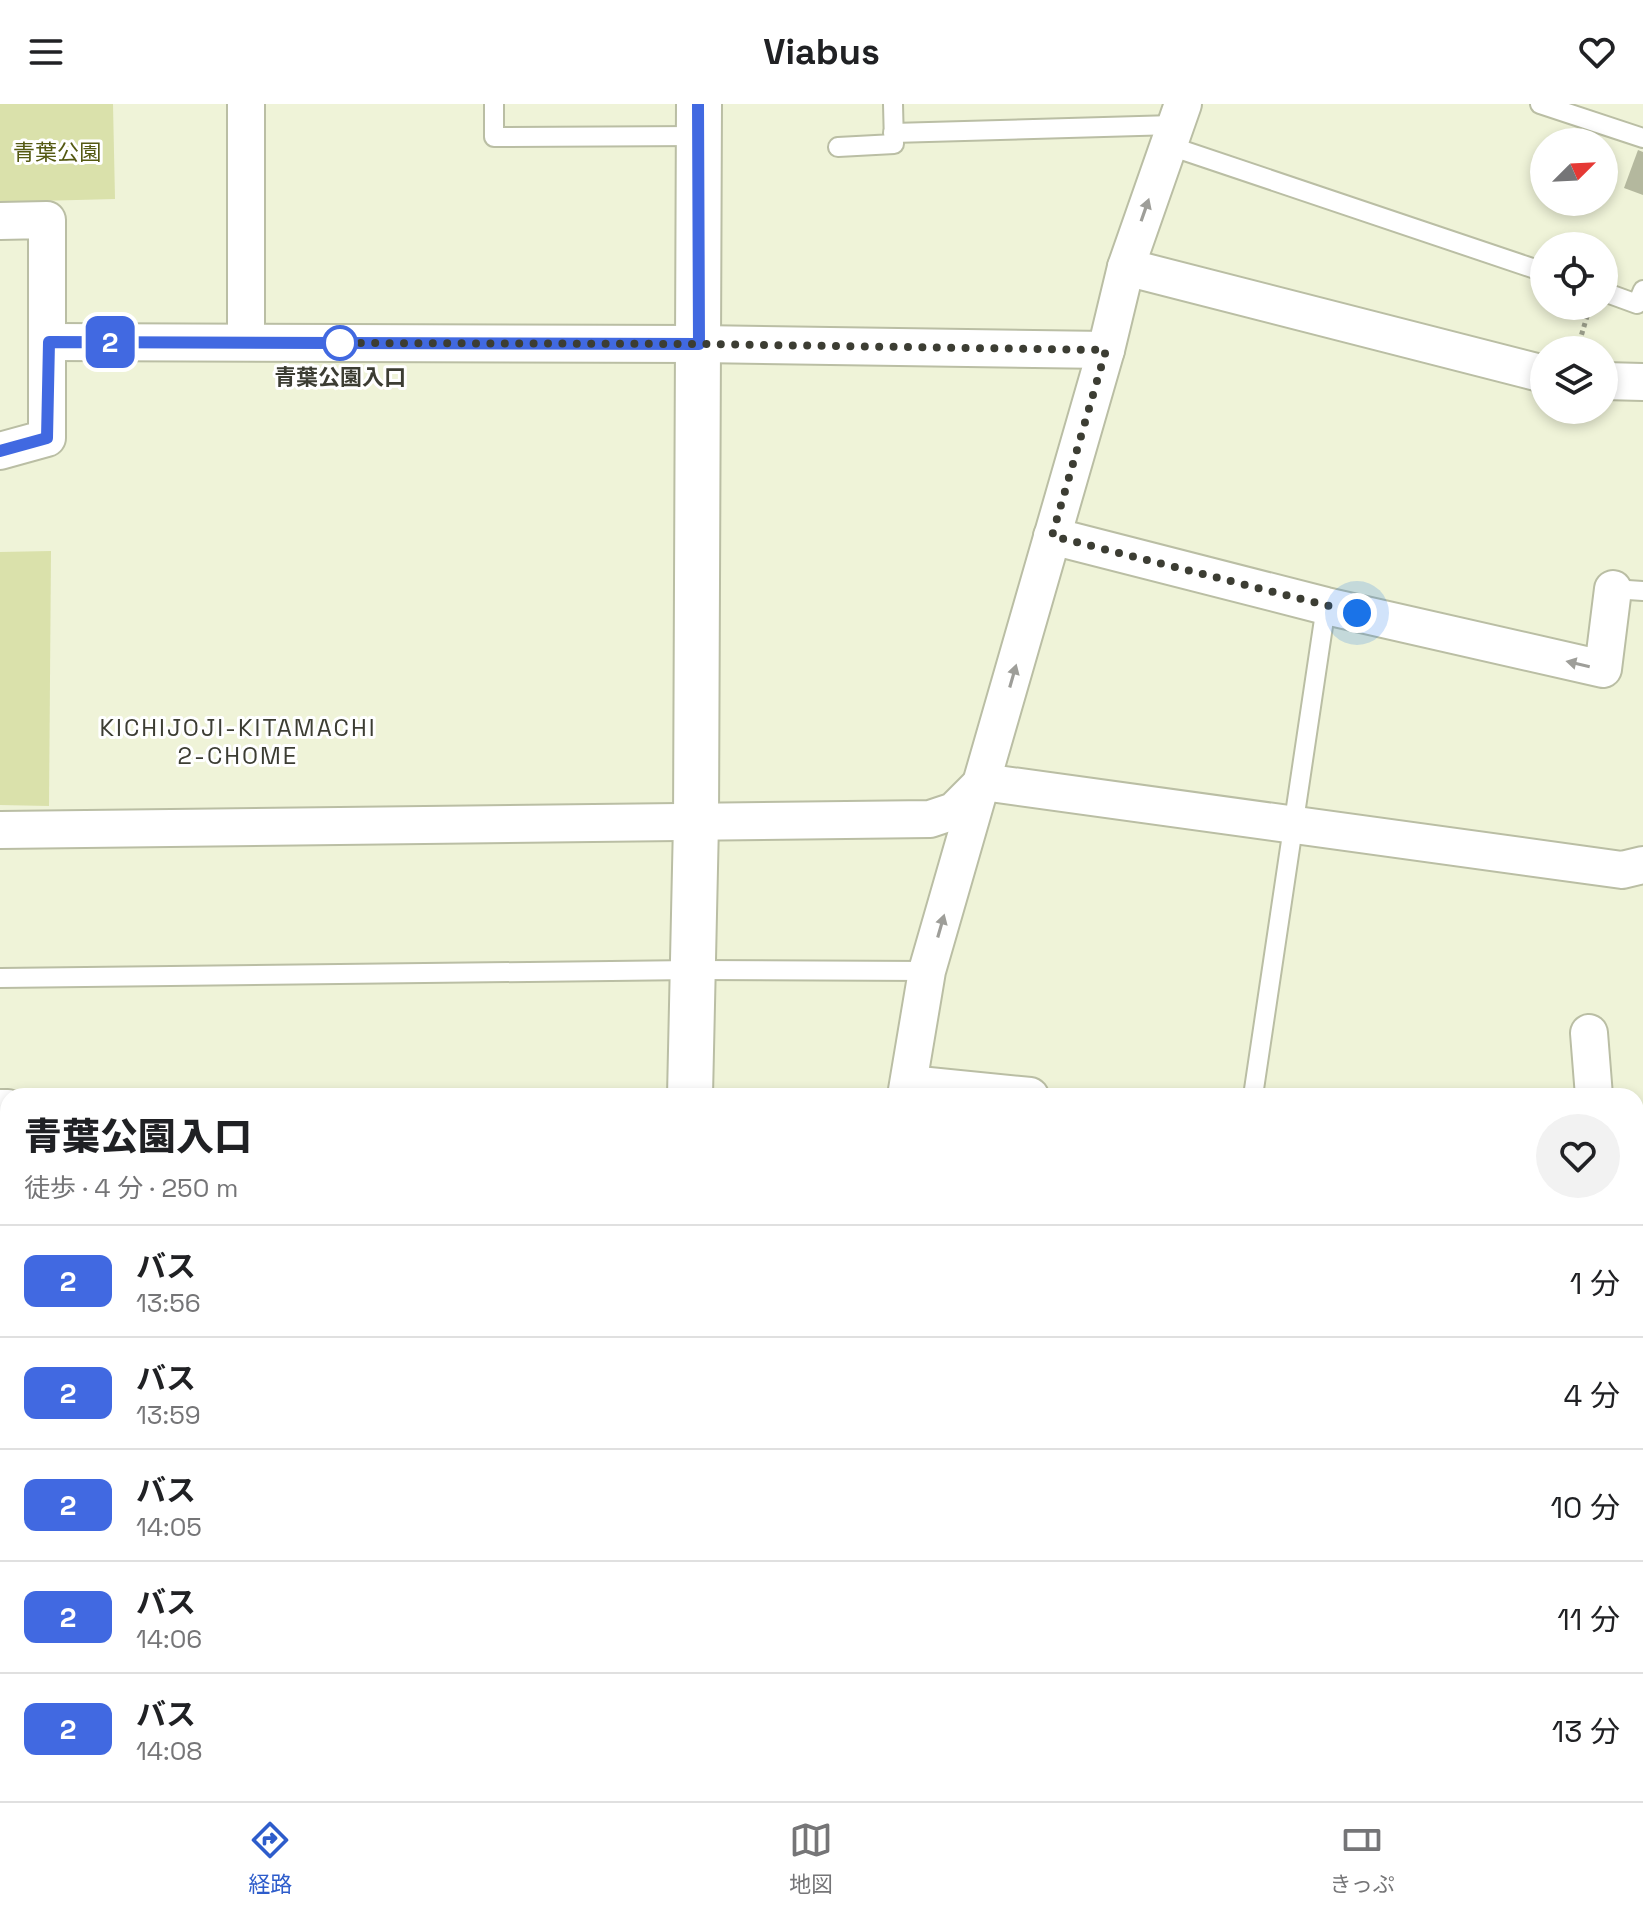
<!DOCTYPE html>
<html lang="ja">
<meta charset="utf-8">
<style>
body{margin:0;font-family:"Space Grotesk","Noto Sans JP",sans-serif;background:#f2f2f2;color:#202124;height:100vh;display:flex;flex-direction:column;font-size:30px;white-space:nowrap}
*{box-sizing:border-box;margin:0}
p{font-size:26px;color:#757577}
.icon{flex:none;width:44px;height:44px;fill:none;stroke:currentColor;stroke-width:2;stroke-linecap:round;stroke-linejoin:round}
.map{position:relative;flex:1;overflow:hidden}
.side{position:absolute;left:0px;top:984px;width:1644px;height:714px;display:flex;flex-direction:column;background:#fff;border-radius:24px 24px 0 0;box-shadow:0 4px 12px #0003}
.side>*{flex:none}
.badge{padding:0 16px;border-radius:12px;font-size:28px;line-height:52px}
.needle{width:52px;rotate:66deg}
.controls{position:absolute;left:1530px;top:24px;display:grid;gap:16px}
.controls a{display:grid;place-items:center;width:88px;height:88px;border-radius:50%;background:#fff;box-shadow:0 4px 12px #0003;font-size:40px}
.you{position:absolute;width:40px;height:40px;margin:-20px;border:6px solid #fff;border-radius:50%;background:#1a73e8;box-shadow:0 0 0 12px #1a73e833}
.map>.badge{position:absolute;translate:-50% -50%;box-shadow:0 0 0 4px #fff}
.round{display:grid;place-items:center;flex:none;width:84px;height:84px;border-radius:42px;background:#f2f2f2}
.overview{display:flex;align-items:center;justify-content:space-between;height:136px;padding:0 24px}
h1{font-size:38px;font-weight:800;line-height:60px}
ul{padding:0;list-style:none}
li{display:flex;align-items:center;gap:24px;height:112px;padding:0 24px;border-top:2px solid #e0e0e0}
li div{flex:1}
li b{display:block;font-size:30px}
li em{font-style:normal}
li .badge{min-width:88px;font-weight:700;text-align:center}
header{display:flex;justify-content:space-between;align-items:center;height:104px;padding:0 24px;background:#fff;font-size:36px;font-weight:800}
.tabs{display:flex;justify-content:space-around;align-items:center;height:112px;border-top:2px solid #e0e0e0;background:#fff;font-size:22px;color:#757577}
.tabs a{display:grid;justify-items:center;gap:4px}
.tabs .active{color:#2d5ccb}
.map>svg:first-child{display:block}
</style>
<header><svg class="icon" aria-label="menu" viewBox="0 0 24 24"><path d="M4 6h16M4 12h16M4 18h16"/></svg>Viabus<svg class="icon" aria-label="heart" viewBox="0 0 24 24"><path d="M12 20l-8-8c-3-5 5-10 8-4 3-6 11-1 8 4z"/></svg></header>
<div class="map">
<svg width="1643" height="1697" viewBox="0 0 1643 1697">
<rect width="100%" height="100%" fill="#eff3d8"/>
<g fill="#dae1ab">
<path d="M 0,0 L 113,0 L 115,95 L 0,98 Z"/>
<path d="M 51,447 L 49,702 L 0,701 L 0,448 Z"/>
</g>
<path fill="#b4b89e" d="M 1638,46 L 1643,48 L 1643,91 L 1624,84 Z"/>
<g fill="none" stroke-linecap="round" stroke-linejoin="round">
<g stroke="#babea4" stroke-width="22">
<g id="lane">
<path d="M 494,0 L 494,33 L 698,32"/>
<path d="M 1540,0 L 1643,34"/>
<path d="M 893,29 L 1174,21"/>
<path d="M 1167,41 L 1544,168"/>
<path d="M 838,43 L 894,40 L 893,0"/>
<path d="M 1604,188 L 1637,200 L 1643,186"/>
<path d="M 1613,485 L 1643,487"/>
<path d="M 0,874 L 693,866 L 927,867"/>
<path d="M 1253,992 L 1326,502"/>
<path d="M 322,1694 L 556,1690"/>
</g>
</g>
<g stroke="#babea4" stroke-width="40">
<g id="street">
<path d="M 0,117 L 47,116 L 47,334 L 0,347"/>
<path d="M 1126,163 L 1544,270"/>
<path d="M 49,238 L 699,240 L 1106,246"/>
<path d="M 246,238 L 246,0"/>
<path d="M 1604,277 L 1643,278"/>
<path d="M 1052,432 L 1326,502 L 1603,565 L 1613,485"/>
<path d="M 0,726 L 930,715 L 954,707 L 983,678 L 1622,766 L 1643,761"/>
<path d="M 1589,929 L 1594,992"/>
<path d="M 909,980 L 1030,992"/>
<path d="M 906,992 L 927,867 L 1106,246 L 1126,163 L 1183,0"/>
<path d="M 0,1004 L 8,1004"/>
<path d="M 1636,1138 L 1643,1134"/>
<path d="M 0,1251 L 8,1251"/>
<path d="M 1636,1329 L 1643,1325"/>
<path d="M 1081,1690 L 1084,1697"/>
<path d="M 1293,1690 L 1297,1697"/>
<path d="M 962,1697 L 975,1690"/>
<path d="M 1403,1697 L 1416,1690"/>
</g>
</g>
<g stroke="#babea4" stroke-width="48">
<g id="secondary">
<path d="M 690,992 L 696,719 L 699,0"/>
<path d="M 763,1697 L 764,1690"/>
</g>
</g>
<path stroke="#9a9d8a" stroke-width="5" stroke-dasharray="4 4" stroke-linecap="butt" d="M 1577,246 L 1588,209"/>
<use href="#lane" stroke="#fff" stroke-width="18"/>
<use href="#street" stroke="#fff" stroke-width="36"/>
<use href="#secondary" stroke="#fff" stroke-width="44"/>
</g>
<defs><path id="oneway-solid" d="M-6-.8H1V-3.2L6.5 0L1 3.2V.8H-6Z" transform="scale(2)"/></defs>
<g fill="#9e9e99">
<use href="#oneway-solid" transform="translate(1145 106) rotate(-71)"/>
<use href="#oneway-solid" transform="translate(1578 560) rotate(-167)"/>
<use href="#oneway-solid" transform="translate(1013 572) rotate(-74)"/>
<use href="#oneway-solid" transform="translate(941 822) rotate(-74)"/>
</g>
<g fill="none" stroke-linecap="round" stroke-linejoin="round">
<g stroke="#fff" stroke-width="18">
<path id="line" d="M 0,347 L 47,334 L 49,238 L 699,240 L 698,0"/>
</g>
<use href="#line" stroke="#4169e1" stroke-width="12"/>
<path stroke="#3c3d33" stroke-width="8" stroke-dasharray="0 14.4" d="M 340,239 L 336,239 L 699,240 L 1106,246 L 1052,432 L 1357,509"/>
</g>
<circle fill="#fff" stroke="#4169e1" stroke-width="4" cx="340" cy="239" r="16"/>
<g text-anchor="middle" stroke-width="6" stroke-linejoin="round" paint-order="stroke">
<g font-size="22" fill="#545912" stroke="#fff">
<text x="57" y="56">青葉公園</text>
</g>
<g font-size="22" font-weight="bold" fill="#3c3d33" stroke="#fff">
<text x="340" y="281">青葉公園入口</text>
</g>
<g font-size="24" letter-spacing="2" fill="#3c3d33" stroke="#fff">
<text x="238" y="632">KICHIJOJI-KITAMACHI<tspan x="238" dy="28">2-CHOME</tspan></text>
</g>
</g>
</svg>
<div class="controls">
<a><svg class="needle" viewBox="-14 -14 28 28"><path d="M0-13l5 13h-10z" fill="#e53935"/><path d="M0 13l5-13h-10z" fill="#757577"/></svg></a>
<a><svg class="icon" aria-label="locate" viewBox="0 0 24 24"><circle cx="12" cy="12" r="6"/><path d="M12 2v4M12 18v4M2 12h4M18 12h4"/></svg></a>
<a><svg class="icon" aria-label="layers" viewBox="0 0 24 24"><path d="M12 4l9 5-9 5-9-5zM3 14l9 5 9-5"/></svg></a>
</div>
<div class="you" style="left:1357px;top:509px"></div>
<b class="badge" style="left:110px;top:238px;background:#4169e1;color:#fff">2</b>
<section class="side">
<div class="overview"><div><h1>青葉公園入口</h1><p>徒歩 · 4 分 · 250 m</p></div><a class="round"><svg class="icon" aria-label="heart" viewBox="0 0 24 24"><path d="M12 20l-8-8c-3-5 5-10 8-4 3-6 11-1 8 4z"/></svg></a></div>
<ul>
<li><span class="badge" style="background:#4169e1;color:#fff">2</span><div><b>バス</b><p>13:56</p></div><em>1 分</em></li>
<li><span class="badge" style="background:#4169e1;color:#fff">2</span><div><b>バス</b><p>13:59</p></div><em>4 分</em></li>
<li><span class="badge" style="background:#4169e1;color:#fff">2</span><div><b>バス</b><p>14:05</p></div><em>10 分</em></li>
<li><span class="badge" style="background:#4169e1;color:#fff">2</span><div><b>バス</b><p>14:06</p></div><em>11 分</em></li>
<li><span class="badge" style="background:#4169e1;color:#fff">2</span><div><b>バス</b><p>14:08</p></div><em>13 分</em></li>
</ul>
</section>
</div>
<nav class="tabs">
<a class="active"><svg class="icon" aria-label="directions" viewBox="0 0 24 24"><path d="M12 3l9 9-9 9-9-9zM9 14v-3h6M13 9l2 2-2 2"/></svg>経路</a>
<a><svg class="icon" aria-label="map" viewBox="0 0 24 24"><path d="M3 6l6-2 6 2 6-2v14l-6 2-6-2-6 2zM9 4v14M15 6v14"/></svg>地図</a>
<a><svg class="icon" aria-label="tickets" viewBox="0 0 24 24"><path d="M3 7h18v10H3zM15 7v10"/></svg>きっぷ</a>
</nav>
